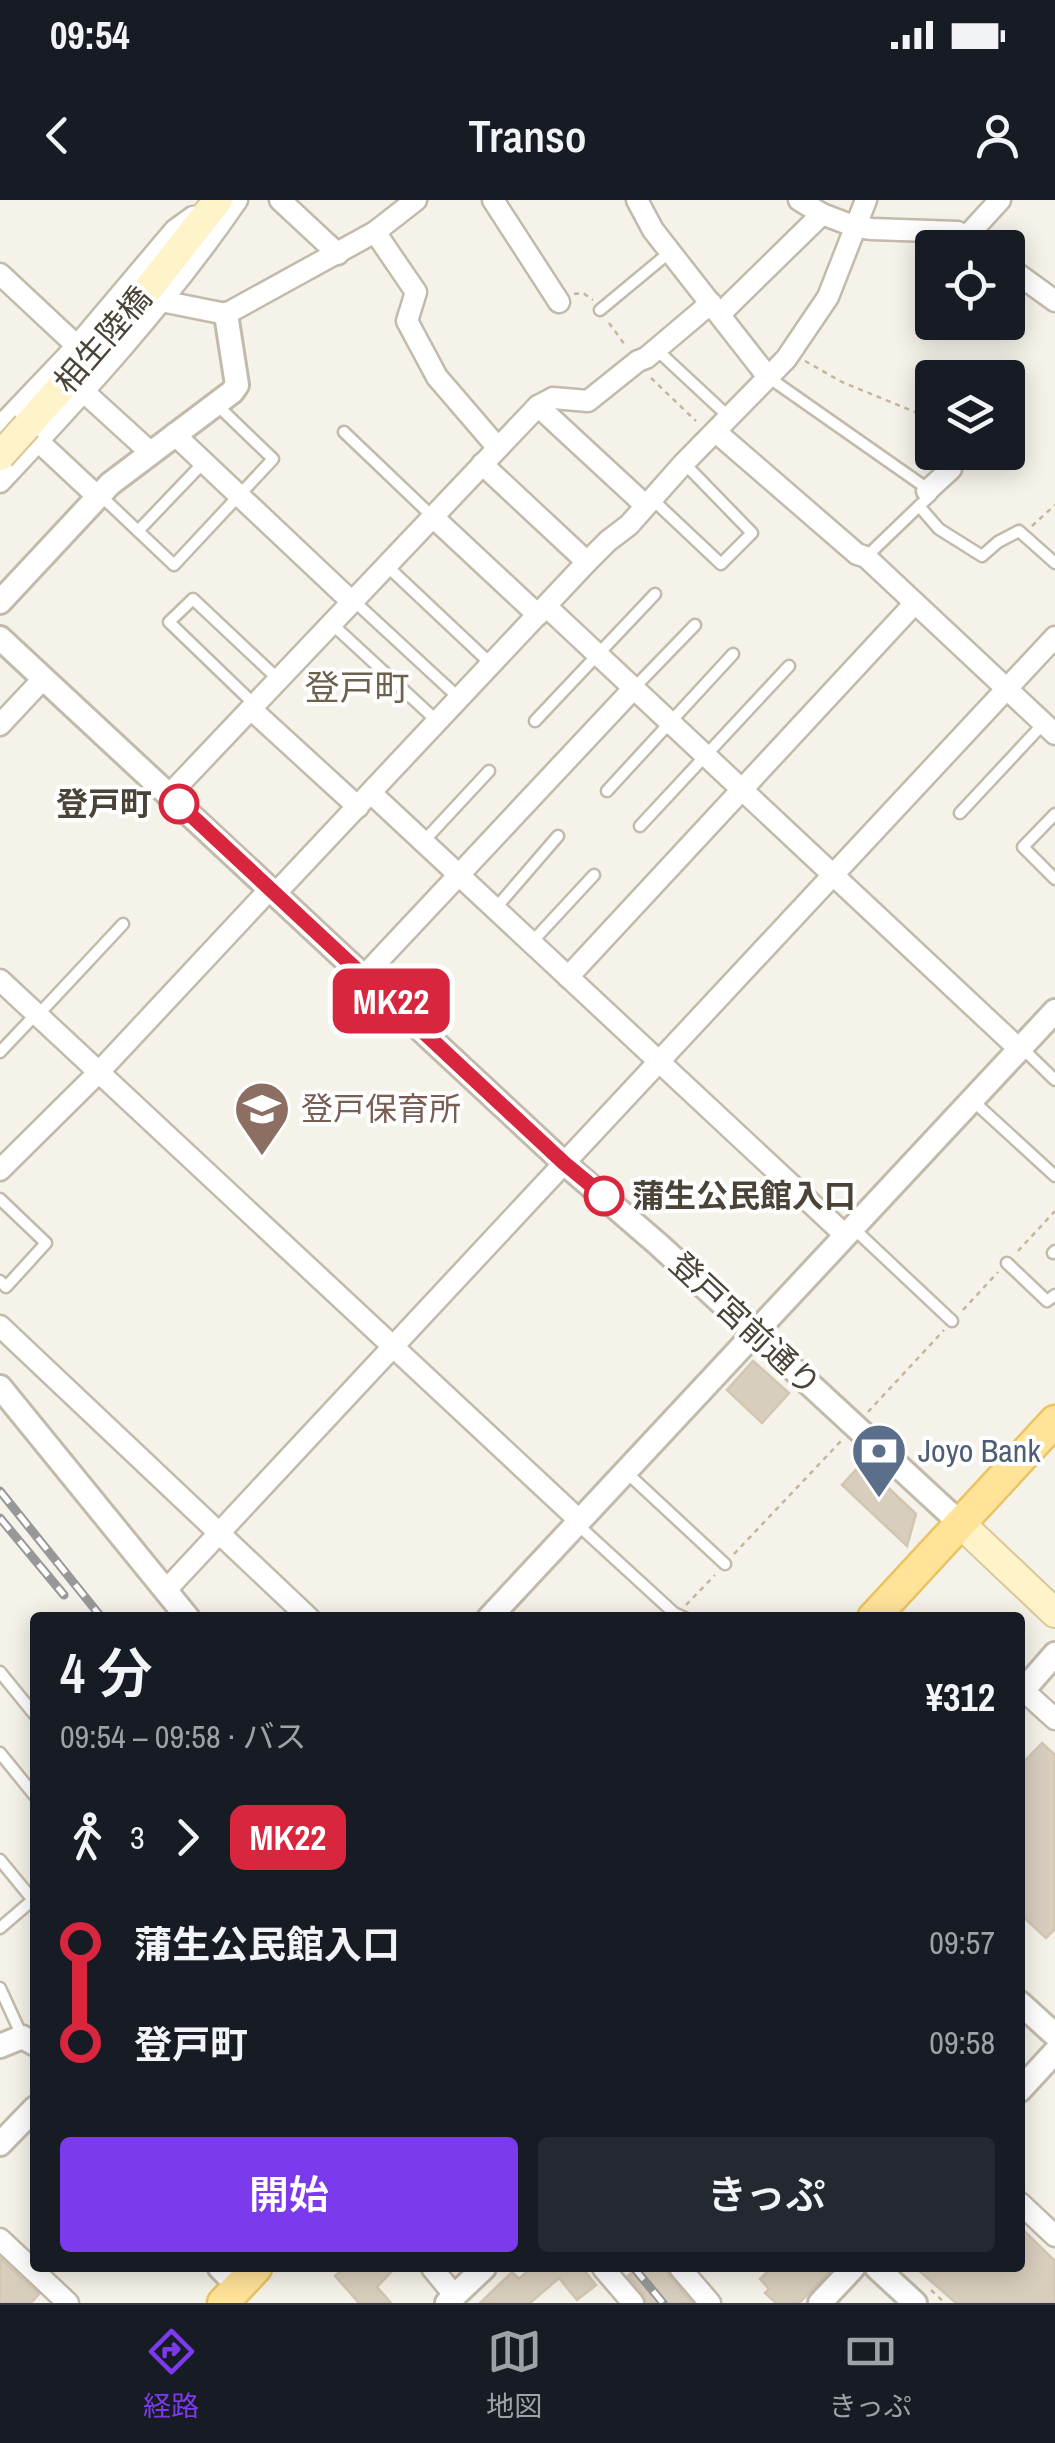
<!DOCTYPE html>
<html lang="ja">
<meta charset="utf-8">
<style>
body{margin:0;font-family:"Archivo Narrow","Noto Sans JP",sans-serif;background:#242831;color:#f1f3f6;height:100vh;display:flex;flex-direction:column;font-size:38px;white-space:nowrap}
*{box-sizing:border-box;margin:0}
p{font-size:32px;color:#9ea1a6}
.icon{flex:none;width:55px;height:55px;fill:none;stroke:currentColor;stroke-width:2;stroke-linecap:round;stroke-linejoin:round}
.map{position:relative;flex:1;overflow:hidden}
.drawer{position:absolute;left:30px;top:1412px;width:995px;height:660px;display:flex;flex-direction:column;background:#171b24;border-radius:10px;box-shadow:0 5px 25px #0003}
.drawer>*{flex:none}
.badge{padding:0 20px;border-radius:15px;font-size:35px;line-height:65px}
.fabs{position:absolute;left:915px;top:30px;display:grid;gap:20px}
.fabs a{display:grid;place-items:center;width:110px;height:110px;border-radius:10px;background:#171b24;box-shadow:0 5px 25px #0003;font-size:50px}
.map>.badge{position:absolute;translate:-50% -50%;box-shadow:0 0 0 5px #fff}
.legs{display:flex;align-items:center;gap:15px;height:110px;padding:0 30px;font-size:32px}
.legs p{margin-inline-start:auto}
.headline{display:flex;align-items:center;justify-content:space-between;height:170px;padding:0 30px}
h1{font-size:55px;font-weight:600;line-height:75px}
.cta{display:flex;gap:20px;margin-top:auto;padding:20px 30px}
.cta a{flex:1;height:115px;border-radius:10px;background:#7c3aed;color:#fff;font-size:40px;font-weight:600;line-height:115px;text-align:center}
.cta a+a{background:#242831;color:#f1f3f6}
ul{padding:0 30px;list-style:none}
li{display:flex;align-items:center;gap:35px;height:100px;font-size:38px}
li i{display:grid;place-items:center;width:15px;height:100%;margin:0 12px;background:currentColor}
li i::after{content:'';width:25px;height:25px;margin:-12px;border:8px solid;border-radius:50%;background:#171b24}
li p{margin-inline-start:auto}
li:first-child i{background:linear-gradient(#0000 50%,currentColor 0)}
li:last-child i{background:linear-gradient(currentColor 50%,#0000 0)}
.status{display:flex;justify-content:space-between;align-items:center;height:70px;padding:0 50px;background:#171b24;direction:ltr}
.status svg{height:28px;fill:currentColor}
header{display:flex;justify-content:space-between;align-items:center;height:130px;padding:0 30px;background:#171b24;font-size:45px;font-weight:600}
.dock{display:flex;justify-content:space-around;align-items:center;height:140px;border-top:2px solid #363941;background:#171b24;font-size:28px;color:#9ea1a6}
.dock a{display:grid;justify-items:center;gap:5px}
.dock .on{color:#7c3aed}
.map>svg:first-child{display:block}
</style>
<div class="status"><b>09:54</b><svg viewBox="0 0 49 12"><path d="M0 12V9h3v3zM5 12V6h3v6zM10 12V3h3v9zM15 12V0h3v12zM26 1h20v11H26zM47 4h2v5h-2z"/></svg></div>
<header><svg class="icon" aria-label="back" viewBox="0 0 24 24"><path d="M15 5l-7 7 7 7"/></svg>Transo<svg class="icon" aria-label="person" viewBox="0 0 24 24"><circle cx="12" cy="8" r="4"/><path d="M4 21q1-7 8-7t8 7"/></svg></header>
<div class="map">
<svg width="1055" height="2103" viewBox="0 0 1055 2103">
<rect width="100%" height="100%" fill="#f5f2e9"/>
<g fill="#d8cebe" stroke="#d3c6b1" stroke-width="2.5">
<path d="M 753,1161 L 789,1193 L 762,1223 L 727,1190 Z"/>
<path d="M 862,1263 L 916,1314 L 907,1346 L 842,1285 Z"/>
<path d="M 1042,1543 L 1055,1555 L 1055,1729 L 1046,1738 L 1020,1714 L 1020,1566 Z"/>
<path d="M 1020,2027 L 1055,2061 L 1055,2103 L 956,2103 L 916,2068 L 1020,2068 Z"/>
<path d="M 0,2058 L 39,2094 L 31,2103 L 0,2103 Z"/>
<path d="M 345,2068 L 395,2068 L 377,2087 L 391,2103 L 359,2103 L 335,2076 Z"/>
<path d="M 531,2068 L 582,2068 L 596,2085 L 577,2100 L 559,2078 L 530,2103 L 480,2103 L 512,2072 L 519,2079 Z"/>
<path d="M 638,2068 L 666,2068 L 670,2077 L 692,2103 L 646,2103 L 643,2094 L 628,2076 Z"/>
<path d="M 771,2068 L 833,2068 L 799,2103 L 776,2103 L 765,2093 L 769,2089 L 760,2079 Z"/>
</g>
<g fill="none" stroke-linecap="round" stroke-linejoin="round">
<g stroke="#c2baab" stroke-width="15">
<g id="service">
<path d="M 600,110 L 670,52"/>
<path d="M 657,150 L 729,217"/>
<path d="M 768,177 L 925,287 L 931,295 L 919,306 L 939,329 L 982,356 L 998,342 L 1019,331 L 1055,363"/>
<path d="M 344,232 L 433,317"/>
<path d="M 100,295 L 174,365 L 273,259 L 216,204"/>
<path d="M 652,299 L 721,364 L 752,333 L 684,263"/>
<path d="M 138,331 L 204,262"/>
<path d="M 866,357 L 919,306"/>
<path d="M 387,366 L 491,464"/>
<path d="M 354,401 L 459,498"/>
<path d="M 332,424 L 437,521"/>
<path d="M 634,488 L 695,425"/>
<path d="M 254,504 L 169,422 L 193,399 L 278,479"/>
<path d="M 535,521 L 655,394"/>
<path d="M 607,591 L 733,454"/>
<path d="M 960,613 L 1043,524"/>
<path d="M 1055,614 L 1023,647 L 1055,679"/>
<path d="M 640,626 L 789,466"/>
<path d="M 423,642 L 489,571"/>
<path d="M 495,709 L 558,636"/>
<path d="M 531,743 L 594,675"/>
<path d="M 38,815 L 123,724"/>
<path d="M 1021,847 L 1055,880"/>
<path d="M 0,852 L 36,814"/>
<path d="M 972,900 L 1055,976"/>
<path d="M 0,999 L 46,1043 L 6,1087 L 0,1081"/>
<path d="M 852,1027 L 952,1121"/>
<path d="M 1053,1053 L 1055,1051"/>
<path d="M 1007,1063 L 1047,1101 L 1055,1095"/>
<path d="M 626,1272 L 725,1364"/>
<path d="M 577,1324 L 674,1413 L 685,1418"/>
<path d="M 0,1472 L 35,1515"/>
<path d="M 0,1553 L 35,1596"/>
<path d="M 0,1660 L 33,1700"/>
<path d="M 0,1728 L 35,1698"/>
<path d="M 0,1788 L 22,1836"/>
</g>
</g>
<g stroke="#c2baab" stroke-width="25">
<g id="minor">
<path d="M 280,0 L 338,54"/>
<path d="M 493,0 L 559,102"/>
<path d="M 637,0 L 653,30 L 768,177"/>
<path d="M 799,0 L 822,14 L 856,27 L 872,29 L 958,32 L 980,48"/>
<path d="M 375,32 L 416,92 L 407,121 L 437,177 L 498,248"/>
<path d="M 966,37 L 1000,0"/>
<path d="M 1008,67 L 1055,101"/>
<path d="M 0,74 L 77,146"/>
<path d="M 161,101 L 226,114 L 375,32 L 416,0"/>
<path d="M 720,114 L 822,14"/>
<path d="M 83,191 L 150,252"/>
<path d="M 538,206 L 645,305"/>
<path d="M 0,227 L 77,146 L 175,30 L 193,17 L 200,16"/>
<path d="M 716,232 L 857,354 L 866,357 L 1055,534"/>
<path d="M 174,234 L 352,402"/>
<path d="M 38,241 L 98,297"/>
<path d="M 482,264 L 587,362"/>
<path d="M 0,282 C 84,192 168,101 237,0"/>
<path d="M 927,291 L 951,269"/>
<path d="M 433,317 L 538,415"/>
<path d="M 547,407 L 1019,849"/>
<path d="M 251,509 L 358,607"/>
<path d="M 0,525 L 43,479"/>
<path d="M 371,593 L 845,1035"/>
<path d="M 169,595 L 538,206 L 553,198 L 588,201 L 638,161 L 646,158 L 711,103"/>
<path d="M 275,694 L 587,362 L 608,341 L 629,325 L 684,263 L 786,159 L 828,97 L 866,0"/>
<path d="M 364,776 L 634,488"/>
<path d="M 568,777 L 915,403"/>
<path d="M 0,780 L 579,1320"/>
<path d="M 0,970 L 99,872 L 270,689"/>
<path d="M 0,1126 L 309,1418"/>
<path d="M 166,1390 L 1055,437"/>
<path d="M 1023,1490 L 1055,1519"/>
<path d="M 1020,2003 L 1055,2036"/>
<path d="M 0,2039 L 68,2103"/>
<path d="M 432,2068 L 455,2096"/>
<path d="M 603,2068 L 633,2103"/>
<path d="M 680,2068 L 710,2103"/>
</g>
</g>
<g stroke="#c2baab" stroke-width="28">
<g id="tertiary">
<path d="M 0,402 L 110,284 L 232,192 L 237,185 L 226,114"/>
<path d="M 0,438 L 564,963 L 659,1045 L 961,1324"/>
<path d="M 0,1187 L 188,1418"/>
<path d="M 489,1418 L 1055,811"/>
<path d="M 1020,1494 L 1055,1454"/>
<path d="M 1020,1803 L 1055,1835"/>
<path d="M 0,1846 L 22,1837 L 35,1844"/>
<path d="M 1020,1890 L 1055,1852"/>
<path d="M 0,1944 L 35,1908"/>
<path d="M 220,2068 L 238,2086"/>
<path d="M 877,2068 L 915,2103"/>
<path d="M 447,2103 L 484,2068"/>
<path d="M 820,2103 L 853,2068"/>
</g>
</g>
<g stroke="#d8c797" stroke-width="32">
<g id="secondary">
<path d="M 27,226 L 149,88 L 218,0"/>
<path d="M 961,1324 L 1055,1413"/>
</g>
</g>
<g stroke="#eac363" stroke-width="35">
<g id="primary">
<path d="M 873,1418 L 1055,1221"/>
<path d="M 223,2103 L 256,2068"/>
</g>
</g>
<g stroke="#c4b69c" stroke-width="2.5" stroke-dasharray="5 5" stroke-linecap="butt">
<path d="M 574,94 L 583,93 L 593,100"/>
<path d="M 609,123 L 625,145"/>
<path d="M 805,161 L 842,182 L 932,219"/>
<path d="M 651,178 L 696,221"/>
<path d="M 1032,326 L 1055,305"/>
<path d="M 1018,1051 L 1055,1011"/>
<path d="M 963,1110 L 998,1072"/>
<path d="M 868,1212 L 944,1130"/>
<path d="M 734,1354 L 842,1240"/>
<path d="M 686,1405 L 715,1375"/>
<path d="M 931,2090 L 945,2103"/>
</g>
<use href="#service" stroke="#fff" stroke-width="10"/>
<use href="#minor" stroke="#fff" stroke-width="20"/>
<use href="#tertiary" stroke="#fff" stroke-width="22"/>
<use href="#secondary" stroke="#fff3ca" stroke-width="28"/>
<use href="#primary" stroke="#ffe399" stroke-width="30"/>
<g stroke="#989898" stroke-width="9">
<g id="rail">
<path d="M 0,1291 L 102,1418"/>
<path d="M 0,1318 L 64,1395"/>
<path d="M 634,2068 L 663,2103"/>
</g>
</g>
<use href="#rail" stroke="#fff" stroke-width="5" stroke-dasharray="15" stroke-linecap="butt"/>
<g stroke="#d8c797" stroke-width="32" stroke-linecap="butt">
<path id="secondary-bridge" d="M 0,256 L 27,226"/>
</g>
<use href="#secondary-bridge" stroke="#fff3ca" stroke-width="28"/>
</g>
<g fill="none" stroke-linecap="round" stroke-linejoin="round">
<g stroke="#fff" stroke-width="22">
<path id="line-1" d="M 179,604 L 564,963 L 604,996"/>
</g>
<use href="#line-1" stroke="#d7263d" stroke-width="15"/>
</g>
<defs>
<g id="school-pin" transform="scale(2.875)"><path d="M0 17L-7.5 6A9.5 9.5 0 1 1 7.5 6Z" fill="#8d6e63" stroke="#fff"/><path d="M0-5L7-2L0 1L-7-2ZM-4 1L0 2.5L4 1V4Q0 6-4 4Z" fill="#fff"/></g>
<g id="bank-pin" transform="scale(2.875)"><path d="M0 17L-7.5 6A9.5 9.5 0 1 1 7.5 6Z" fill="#5c6f8a" stroke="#fff"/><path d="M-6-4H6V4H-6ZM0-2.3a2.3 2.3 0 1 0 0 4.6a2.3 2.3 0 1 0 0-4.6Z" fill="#fff"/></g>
</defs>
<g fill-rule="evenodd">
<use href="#school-pin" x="262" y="909"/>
<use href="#bank-pin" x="879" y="1251"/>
</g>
<g fill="#fff" stroke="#d7263d" stroke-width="5">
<circle cx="179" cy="604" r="18"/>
<circle cx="604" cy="996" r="18"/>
</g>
<g text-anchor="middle" stroke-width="8" stroke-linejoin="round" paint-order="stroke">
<g font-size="32" fill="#4a4337" stroke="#fff">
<text transform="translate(103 140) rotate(-49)" y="11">相生陸橋</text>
<text transform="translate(745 1124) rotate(43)" y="11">登戸宮前通り</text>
</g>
<g font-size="32" font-weight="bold" fill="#4a4337" stroke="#fff" text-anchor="end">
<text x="152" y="615">登戸町</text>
<text x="632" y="1007" text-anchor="start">蒲生公民館入口</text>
</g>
<g font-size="32" fill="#785e54" stroke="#fff" text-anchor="start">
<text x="301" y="920">登戸保育所</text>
</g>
<g font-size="32" fill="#4e5e75" stroke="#fff" text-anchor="start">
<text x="918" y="1262">Joyo Bank</text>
</g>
<g font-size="35" fill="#6d614e" stroke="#fff">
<text x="357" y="500">登戸町</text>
</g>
</g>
</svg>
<div class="fabs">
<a><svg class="icon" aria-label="locate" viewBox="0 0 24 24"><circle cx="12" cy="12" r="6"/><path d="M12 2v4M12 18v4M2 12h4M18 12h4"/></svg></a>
<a><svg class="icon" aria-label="layers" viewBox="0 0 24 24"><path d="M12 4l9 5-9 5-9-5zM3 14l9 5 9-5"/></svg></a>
</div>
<b class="badge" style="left:391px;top:801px;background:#d7263d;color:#fff">MK22</b>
<section class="drawer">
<div class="headline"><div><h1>4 分</h1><p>09:54 – 09:58 · バス</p></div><b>¥312</b></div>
<div class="legs"><svg class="icon" aria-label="walk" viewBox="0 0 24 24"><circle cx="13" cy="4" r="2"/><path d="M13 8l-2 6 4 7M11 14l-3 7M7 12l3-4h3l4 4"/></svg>3<svg class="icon" aria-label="forward" viewBox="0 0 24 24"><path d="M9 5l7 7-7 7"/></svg><b class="badge" style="background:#d7263d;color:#fff">MK22</b></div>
<ul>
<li><i style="color:#d7263d"></i><b>蒲生公民館入口</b><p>09:57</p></li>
<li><i style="color:#d7263d"></i><b>登戸町</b><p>09:58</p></li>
</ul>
<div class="cta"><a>開始</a><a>きっぷ</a></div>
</section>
</div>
<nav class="dock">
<a class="on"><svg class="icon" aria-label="directions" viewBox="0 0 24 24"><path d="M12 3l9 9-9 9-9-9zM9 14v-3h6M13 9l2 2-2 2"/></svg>経路</a>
<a><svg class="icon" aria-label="map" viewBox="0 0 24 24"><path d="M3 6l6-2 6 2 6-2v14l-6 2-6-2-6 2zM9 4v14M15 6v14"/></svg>地図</a>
<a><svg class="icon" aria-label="tickets" viewBox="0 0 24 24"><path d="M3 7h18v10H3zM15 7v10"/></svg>きっぷ</a>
</nav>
